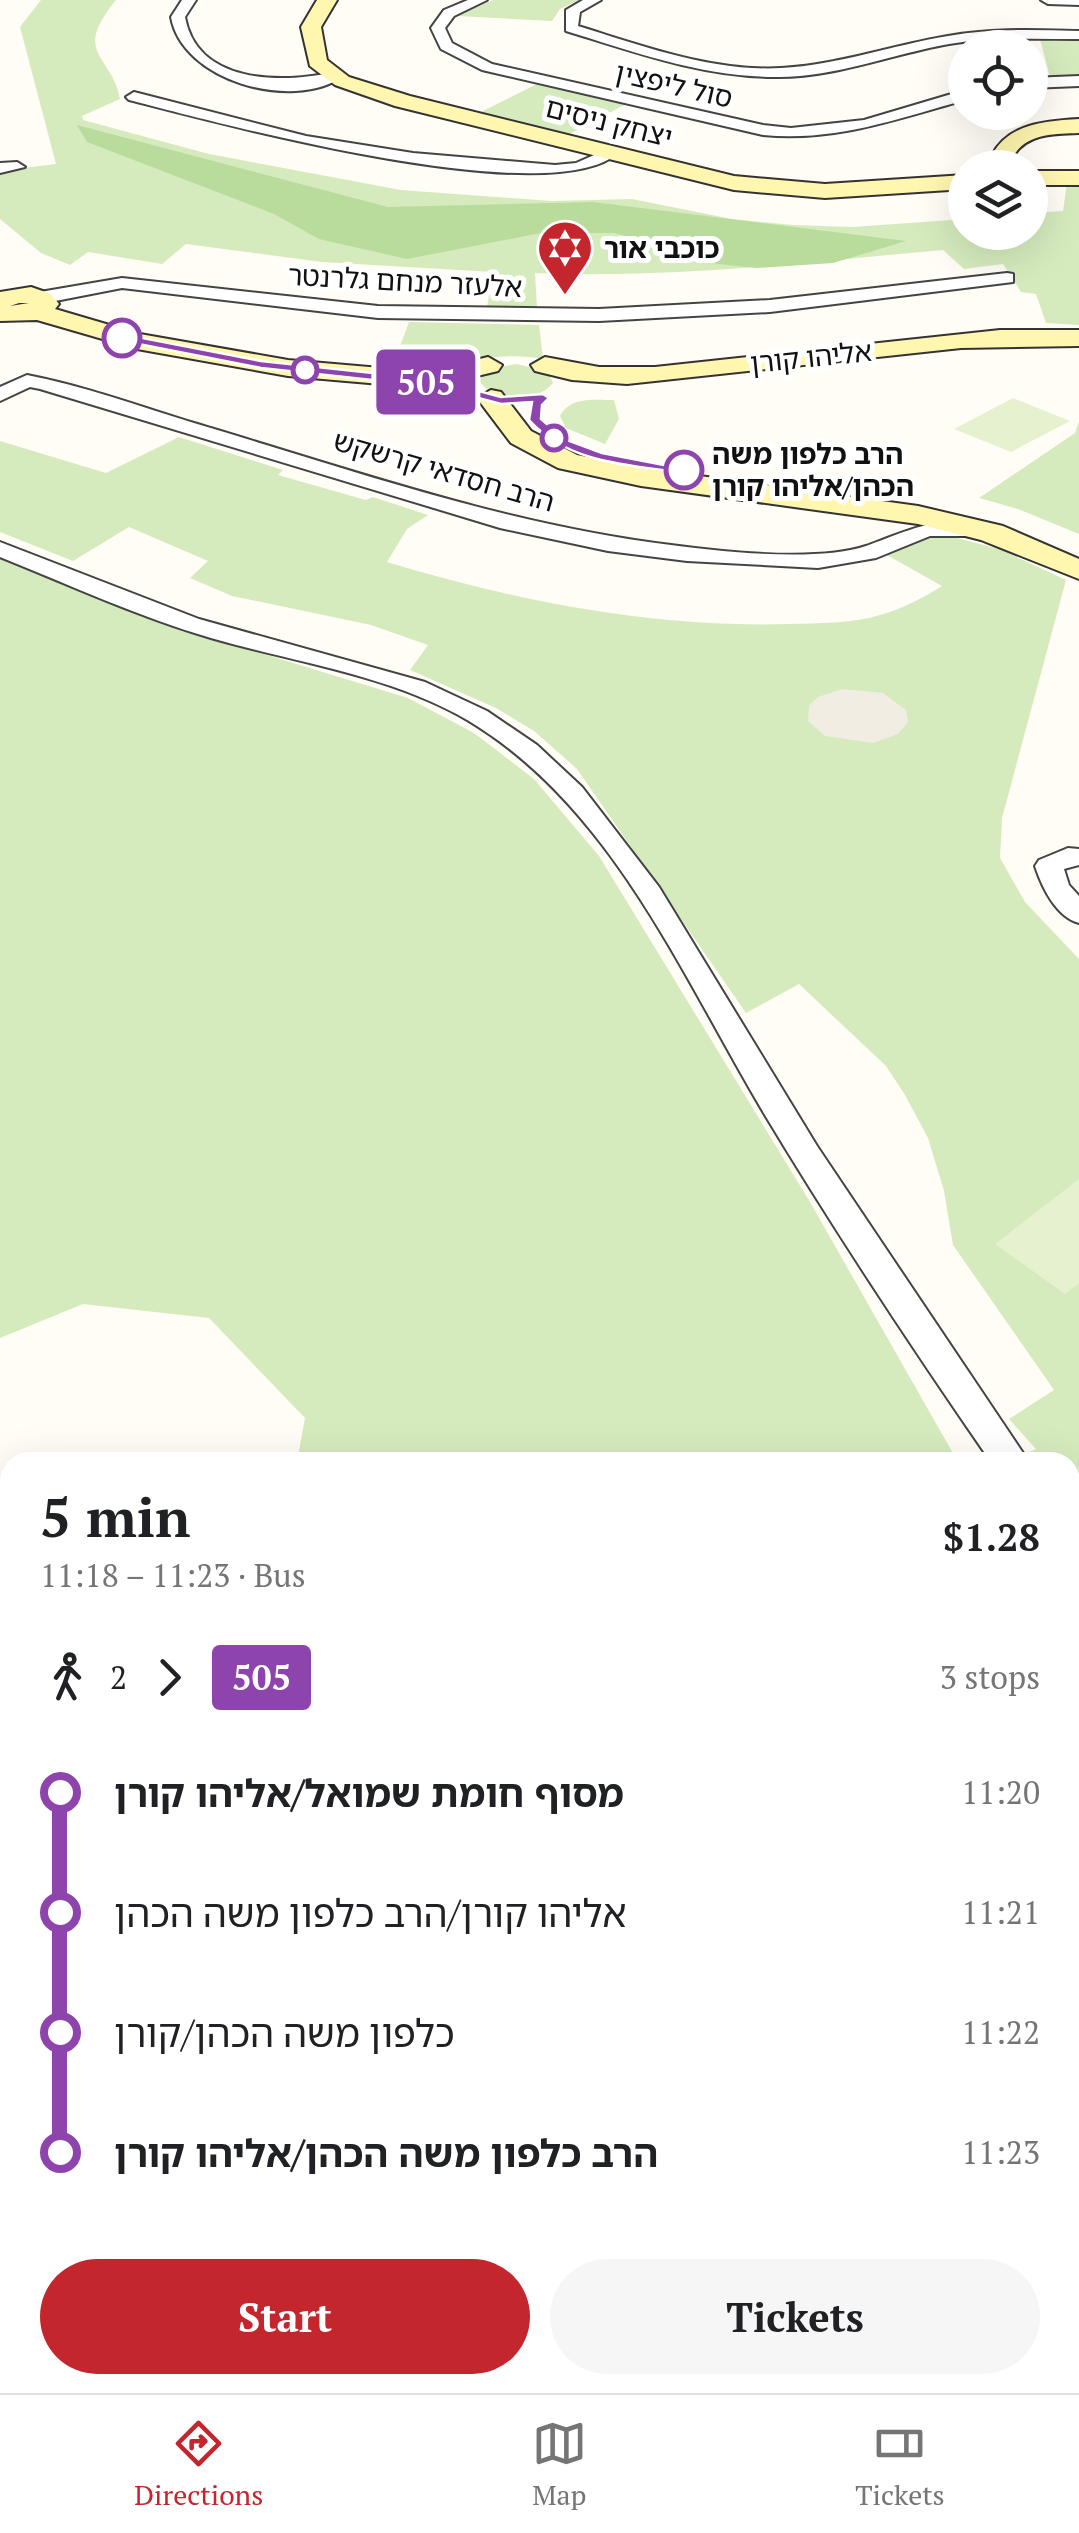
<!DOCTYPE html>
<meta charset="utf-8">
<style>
body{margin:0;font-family:"PT Serif","Noto Sans Hebrew",serif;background:#f6f6f6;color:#202124;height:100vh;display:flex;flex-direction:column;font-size:38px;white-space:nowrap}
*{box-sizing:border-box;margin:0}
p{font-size:32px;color:#757577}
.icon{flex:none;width:55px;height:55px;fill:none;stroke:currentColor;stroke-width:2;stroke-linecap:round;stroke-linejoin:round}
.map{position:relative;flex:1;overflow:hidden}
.panel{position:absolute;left:0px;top:1452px;width:1080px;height:942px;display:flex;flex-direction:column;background:#fff;border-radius:30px 30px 0 0;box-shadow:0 10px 40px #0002}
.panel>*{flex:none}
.badge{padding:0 20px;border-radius:8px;font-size:35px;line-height:65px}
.controls{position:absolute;left:948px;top:30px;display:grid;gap:20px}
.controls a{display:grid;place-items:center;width:100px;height:100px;border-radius:50%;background:#fff;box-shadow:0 10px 40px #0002;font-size:50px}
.map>.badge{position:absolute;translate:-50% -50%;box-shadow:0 0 0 5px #fff}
.legs{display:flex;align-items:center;gap:15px;height:110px;padding:0 40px;font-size:32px}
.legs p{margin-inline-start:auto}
.summary{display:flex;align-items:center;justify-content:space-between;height:170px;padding:0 40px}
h1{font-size:55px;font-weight:800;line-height:75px}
.cta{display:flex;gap:20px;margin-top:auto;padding:20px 40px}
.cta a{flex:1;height:115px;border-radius:60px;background:#c4262e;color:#fff;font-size:40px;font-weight:800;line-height:115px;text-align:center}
.cta a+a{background:#f6f6f6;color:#202124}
ul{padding:0 40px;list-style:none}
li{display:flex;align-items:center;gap:35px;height:120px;font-size:38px}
li i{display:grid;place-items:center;width:15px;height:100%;margin:0 12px;background:currentColor}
li i::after{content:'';width:25px;height:25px;margin:-12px;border:8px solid;border-radius:50%;background:#fff}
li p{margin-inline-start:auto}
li:first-child i{background:linear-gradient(#0000 50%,currentColor 0)}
li:last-child i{background:linear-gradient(currentColor 50%,#0000 0)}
.menu{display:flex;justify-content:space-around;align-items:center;height:140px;border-top:2px solid #e0e0e0;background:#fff;font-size:28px;color:#757577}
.menu a{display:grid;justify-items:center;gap:5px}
.menu .current{color:#c4262e}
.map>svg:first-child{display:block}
</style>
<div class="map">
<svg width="1079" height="2393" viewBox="0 0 1079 2393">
<rect width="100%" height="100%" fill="#fffdf5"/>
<g fill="#d5ebbd">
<path d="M 41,0 L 116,0 C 71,55 112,54 120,99 L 82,116 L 83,120 L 209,154 L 401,190 L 552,201 L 632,199 L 732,219 L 793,225 L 853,227 L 965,219 L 965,232 L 1030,232 L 1030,213 L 1063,211 L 1067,183 L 1079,184 L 1079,325 L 1046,323 L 1036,294 L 1021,292 L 1003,264 L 964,269 L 943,250 C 807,262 672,279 535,273 L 537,308 L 487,307 L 493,272 L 322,262 L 186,244 L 162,264 L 88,252 L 70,265 L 41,253 L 0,219 L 0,171 L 56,164 L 20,27 Z"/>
<path d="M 493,0 L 579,0 L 560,9 L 552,21 L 458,16 Z"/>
<path d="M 1040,39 L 1079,40 L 1079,77 L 1050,77 Z"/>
<path d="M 537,84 L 626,104 L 570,134 L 479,113 Z"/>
<path d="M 409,322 L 539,325 L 543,359 C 492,349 443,370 392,368 Z"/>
<path d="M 517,364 L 548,372 L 553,383 C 537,403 495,403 480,382 L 481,376 L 493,368 Z"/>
<path d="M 614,400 L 619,419 L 605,444 L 566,428 L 560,416 C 570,396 595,400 614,400 Z"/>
<path d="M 1079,421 L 1079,534 L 1018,509 L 979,498 L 1075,433 Z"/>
<path d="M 179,437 L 283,470 L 278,475 L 366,500 L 373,497 L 428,515 L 407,529 L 387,562 C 516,601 653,628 788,624 C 819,623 851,624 880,615 C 902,609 923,598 942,586 L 885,554 L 934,532 L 999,549 L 1066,580 L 1002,818 L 1000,858 L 1025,902 L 1079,959 L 1079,1681 L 1070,1678 L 1070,1462 L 1008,1462 L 1036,1449 L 1009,1419 L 1054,1390 L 953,1245 L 944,1191 L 928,1138 L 905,1095 L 886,1066 L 799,984 L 746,1013 L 577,769 L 534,731 L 496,708 L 410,670 L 428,645 L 371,625 L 232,596 L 190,578 L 208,561 L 129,527 L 73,561 L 0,532 L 0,441 L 106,473 Z"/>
<path d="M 0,557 L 140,616 L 408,698 L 474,733 L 534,779 L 599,856 L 810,1202 L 958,1462 L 297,1462 L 305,1418 L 209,1318 L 83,1304 L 0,1338 Z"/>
<path d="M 108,2385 L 385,2385 L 380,2393 L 105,2393 Z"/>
</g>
<path fill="#b9dc9c" d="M 77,125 L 388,207 L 593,202 L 906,241 L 833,263 L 757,268 L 718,264 L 615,233 L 541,233 L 407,259 L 319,239 L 274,214 L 87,142 Z"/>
<g fill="#e6f2cf">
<path d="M 1013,398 L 1070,421 L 1011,452 L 954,429 Z"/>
<path d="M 1079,1179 L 1079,1283 L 1065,1294 L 995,1244 Z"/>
</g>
<path fill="#f1ede2" d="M 842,689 L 883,693 L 906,710 L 908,722 L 898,734 L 873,743 L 825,736 L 808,721 L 809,705 L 818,697 Z"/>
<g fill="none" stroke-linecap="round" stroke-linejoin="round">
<g stroke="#444" stroke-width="4">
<g id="street">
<path d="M 182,0 L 196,0 L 185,17 C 197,84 282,84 334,72 L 342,77 C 292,111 182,81 171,17 Z"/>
<path d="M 468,0 L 487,0 L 454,16 L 445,28 L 452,43 L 492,64 L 763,125 L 791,128 L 864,120 L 965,90 L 965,100 C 897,119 835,142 763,135 L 482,70 L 441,49 L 431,28 L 444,10 Z"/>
<path d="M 583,0 L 601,0 L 580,12 L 578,26 C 643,46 713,72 781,68 C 838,65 893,45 948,36 C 992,28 1035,30 1079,31 L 1079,39 C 1035,39 992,37 949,44 C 892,54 834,78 775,77 C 703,77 634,52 566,31 L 566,10 Z"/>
<path d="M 1041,0 L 1079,0 L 1079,5 L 1048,4 Z"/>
<path d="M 1079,76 L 1079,86 L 1030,88 L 1030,78 Z"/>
<path d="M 134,92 L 306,136 L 413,153 L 555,165 L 576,163 L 610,148 L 618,153 C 550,213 218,123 129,100 L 126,97 Z"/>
<path d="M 0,163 L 17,162 L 25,167 L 0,173 Z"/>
<path d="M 1007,273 L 1013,274 L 1013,282 L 770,312 L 599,321 L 378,318 L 122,288 L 40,304 L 31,298 L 40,292 L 122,278 L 378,306 L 599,309 L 770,300 Z"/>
<path d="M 27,375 C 84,386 139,406 194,423 C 352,470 507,525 671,545 C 723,552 818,562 866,546 C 894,536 963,504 988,529 L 977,536 L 930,536 L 876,558 L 818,568 L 687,561 L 608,551 L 500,528 L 40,389 L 30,387 L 0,401 L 0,387 Z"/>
<path d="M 0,542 L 199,619 L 425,682 L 487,711 L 537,745 L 582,787 L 659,887 L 817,1146 L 1029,1462 L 991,1462 C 913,1349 836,1233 765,1115 C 682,976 613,808 469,721 C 391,675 297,663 211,638 C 139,617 70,585 0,557 Z"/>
<path d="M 1068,848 L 1079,849 L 1079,865 L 1064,869 L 1069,885 L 1079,896 L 1079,923 C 1056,917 1042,887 1035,866 L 1039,860 Z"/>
<path d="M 1070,1530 L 1079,1533 L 1079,1575 L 1070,1572 Z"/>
</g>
</g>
<g stroke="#333" stroke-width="4">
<g id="secondary">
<path d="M 317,0 L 337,0 L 321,27 L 327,60 L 349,77 L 410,96 L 734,176 L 825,184 L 965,175 L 965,189 L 825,198 L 734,190 L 395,106 L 335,85 L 310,66 L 301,27 Z"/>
<path d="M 1079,119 L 1079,133 C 1055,134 1028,133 1014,155 L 1021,168 L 998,168 L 992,155 C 1009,123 1046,121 1079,119 Z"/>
<rect x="1030" y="171" width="49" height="14"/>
<path d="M 31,287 L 51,294 L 59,304 L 55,309 L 140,334 L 288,360 L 427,372 L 488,357 L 502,365 L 498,371 L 427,388 L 288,376 L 137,349 L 37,320 L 0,321 L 0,292 ZM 19,303 L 29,303 L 10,306 Z"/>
<path d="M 1000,330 L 1079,330 L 1079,346 L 961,348 L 627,384 L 572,380 L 535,371 L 531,365 L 545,357 L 599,367 L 655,367 Z"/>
<path d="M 491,390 L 501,392 L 531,431 L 577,455 L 641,468 L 918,506 L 1003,526 L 1079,559 L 1079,579 L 981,540 L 918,524 L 641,486 L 558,468 L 511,443 L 477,398 Z"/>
</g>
</g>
<use href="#street" fill="#fff" fill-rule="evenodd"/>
<use href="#secondary" fill="#fff6b0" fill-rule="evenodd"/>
</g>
<path fill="#8e44ad" stroke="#fff" stroke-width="2.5" d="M 122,334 L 261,361 L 438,380 L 501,397 L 543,394 L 549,398 L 542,405 L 541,419 L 564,439 L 602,453 L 690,470 L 684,473 C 629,465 569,464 529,420 L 532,402 L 501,404 L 437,387 L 261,368 L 118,340 Z"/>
<defs>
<g id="synagogue-pin" transform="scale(2.875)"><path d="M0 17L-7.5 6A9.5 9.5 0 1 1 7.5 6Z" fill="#c4262e" stroke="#fff"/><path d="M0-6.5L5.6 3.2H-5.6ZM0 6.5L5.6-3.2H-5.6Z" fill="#fff"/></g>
</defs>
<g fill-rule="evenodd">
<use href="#synagogue-pin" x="565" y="248"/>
</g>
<g fill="#fff" stroke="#8e44ad" stroke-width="5">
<circle cx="122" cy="338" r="18"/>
<circle cx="305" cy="370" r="12"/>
<circle cx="554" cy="438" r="12"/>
<circle cx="684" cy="470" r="18"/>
</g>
<g text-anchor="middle" stroke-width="10" stroke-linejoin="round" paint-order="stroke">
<g font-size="28" fill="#111" stroke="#fff">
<text transform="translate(674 85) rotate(13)" y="10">סול ליפצין</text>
<text transform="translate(609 122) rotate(14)" y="10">יצחק ניסים</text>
<text transform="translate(405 281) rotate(3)" y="10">אלעזר מנחם גלרנטר</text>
<text transform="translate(811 357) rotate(-6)" y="10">אליהו קורן</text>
<text transform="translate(444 471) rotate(16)" y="10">הרב חסדאי קרשקש</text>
</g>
<g font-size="28" font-weight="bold" fill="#111" stroke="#fff" text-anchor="start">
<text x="604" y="258">כוכבי אור</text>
</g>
<g font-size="28" font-weight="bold" fill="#111" stroke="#fff" text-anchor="start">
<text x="712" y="464">הרב כלפון משה<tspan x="712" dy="32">הכהן/אליהו קורן</tspan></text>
</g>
</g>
</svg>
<div class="controls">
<a><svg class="icon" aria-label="locate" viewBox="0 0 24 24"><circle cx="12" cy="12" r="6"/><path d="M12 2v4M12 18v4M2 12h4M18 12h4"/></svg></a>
<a><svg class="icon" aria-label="layers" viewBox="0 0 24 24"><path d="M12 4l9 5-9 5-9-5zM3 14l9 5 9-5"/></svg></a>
</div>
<b class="badge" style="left:426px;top:382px;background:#8e44ad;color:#fff">505</b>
<section class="panel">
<div class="summary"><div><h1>5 min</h1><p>11:18 – 11:23 · Bus</p></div><b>$1.28</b></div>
<div class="legs"><svg class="icon" aria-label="walk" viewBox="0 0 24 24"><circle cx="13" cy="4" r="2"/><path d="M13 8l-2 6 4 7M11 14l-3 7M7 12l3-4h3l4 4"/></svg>2<svg class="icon" aria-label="forward" viewBox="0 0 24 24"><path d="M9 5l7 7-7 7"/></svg><b class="badge" style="background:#8e44ad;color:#fff">505</b><p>3 stops</p></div>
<ul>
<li><i style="color:#8e44ad"></i><b>מסוף חומת שמואל/אליהו קורן</b><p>11:20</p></li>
<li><i style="color:#8e44ad"></i><span>אליהו קורן/הרב כלפון משה הכהן</span><p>11:21</p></li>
<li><i style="color:#8e44ad"></i><span>כלפון משה הכהן/קורן</span><p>11:22</p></li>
<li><i style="color:#8e44ad"></i><b>הרב כלפון משה הכהן/אליהו קורן</b><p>11:23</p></li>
</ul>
<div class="cta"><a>Start</a><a>Tickets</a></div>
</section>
</div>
<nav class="menu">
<a class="current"><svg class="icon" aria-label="directions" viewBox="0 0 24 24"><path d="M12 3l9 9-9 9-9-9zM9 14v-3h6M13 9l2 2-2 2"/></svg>Directions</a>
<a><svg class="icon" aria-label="map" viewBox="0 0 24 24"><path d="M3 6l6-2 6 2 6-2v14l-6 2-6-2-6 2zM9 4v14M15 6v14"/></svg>Map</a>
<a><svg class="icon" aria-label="tickets" viewBox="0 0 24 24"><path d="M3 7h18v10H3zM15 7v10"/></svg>Tickets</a>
</nav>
